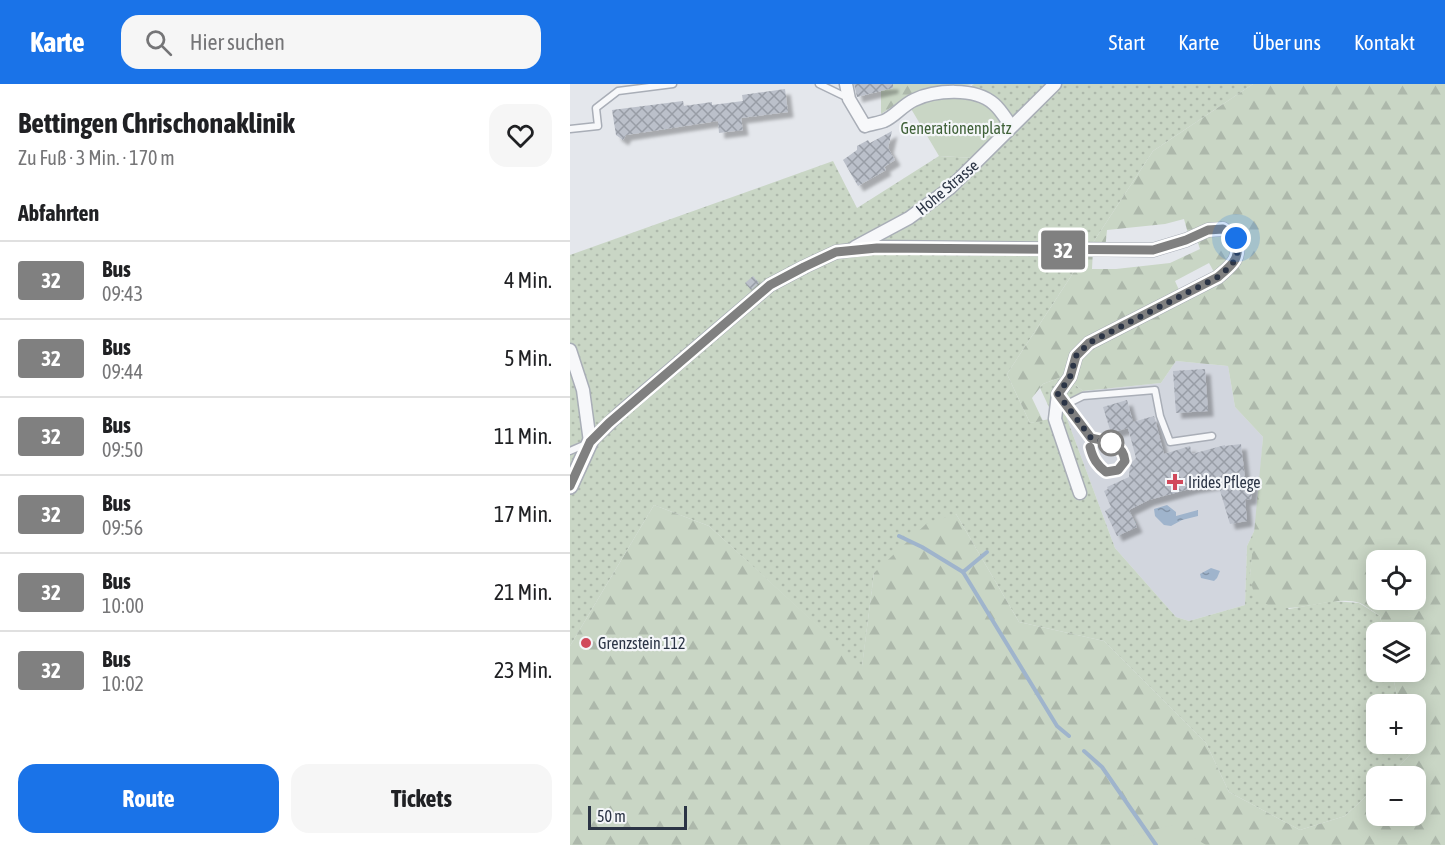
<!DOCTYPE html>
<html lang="de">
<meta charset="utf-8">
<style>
body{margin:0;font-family:"Asap Condensed",sans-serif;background:#f6f6f6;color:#202124;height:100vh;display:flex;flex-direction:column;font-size:22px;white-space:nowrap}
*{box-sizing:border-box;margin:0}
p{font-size:20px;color:#757577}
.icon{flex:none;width:33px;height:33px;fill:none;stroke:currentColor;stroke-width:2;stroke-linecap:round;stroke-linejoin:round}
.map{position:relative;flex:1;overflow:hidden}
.details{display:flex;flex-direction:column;background:#fff;width:570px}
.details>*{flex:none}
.badge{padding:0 12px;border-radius:4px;font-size:21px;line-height:39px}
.tools{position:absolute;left:796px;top:466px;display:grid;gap:12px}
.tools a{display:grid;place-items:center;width:60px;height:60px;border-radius:12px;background:#fff;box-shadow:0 3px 15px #0003;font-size:30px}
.scale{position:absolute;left:18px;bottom:15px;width:99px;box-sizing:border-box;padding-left:6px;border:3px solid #2b3445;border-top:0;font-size:16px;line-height:21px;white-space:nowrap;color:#2b3445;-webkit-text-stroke:4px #f4f6f9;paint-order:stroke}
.you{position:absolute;width:30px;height:30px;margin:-15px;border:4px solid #fff;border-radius:50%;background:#1a73e8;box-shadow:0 0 0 9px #1a73e833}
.map>.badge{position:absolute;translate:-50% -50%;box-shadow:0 0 0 3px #fff}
h2{padding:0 18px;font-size:22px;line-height:54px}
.round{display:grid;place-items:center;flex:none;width:63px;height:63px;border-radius:18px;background:#f6f6f6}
.summary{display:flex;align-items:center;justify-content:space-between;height:102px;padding:0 18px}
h1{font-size:28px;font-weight:700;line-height:45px}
.button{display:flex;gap:12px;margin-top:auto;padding:12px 18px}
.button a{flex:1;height:69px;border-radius:18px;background:#1a73e8;color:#fff;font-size:24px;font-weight:700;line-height:69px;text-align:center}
.button a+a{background:#f6f6f6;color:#202124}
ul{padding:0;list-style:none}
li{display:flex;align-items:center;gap:18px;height:78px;padding:0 18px;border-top:2px solid #e0e0e0}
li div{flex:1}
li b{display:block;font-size:22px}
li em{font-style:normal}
li .badge{min-width:66px;font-weight:700;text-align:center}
header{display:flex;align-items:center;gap:36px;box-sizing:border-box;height:84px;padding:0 30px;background:#1a73e8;color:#fff}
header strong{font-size:28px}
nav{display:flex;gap:33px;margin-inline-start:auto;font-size:21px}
.search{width:420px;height:54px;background:#f6f6f6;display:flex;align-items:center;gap:15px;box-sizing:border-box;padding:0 21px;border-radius:18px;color:#757577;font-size:22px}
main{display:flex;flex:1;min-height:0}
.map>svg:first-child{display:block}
</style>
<header>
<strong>Karte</strong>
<div class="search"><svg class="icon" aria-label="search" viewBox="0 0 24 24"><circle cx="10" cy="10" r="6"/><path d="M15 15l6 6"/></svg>Hier suchen</div>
<nav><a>Start</a><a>Karte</a><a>Über uns</a><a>Kontakt</a></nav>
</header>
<main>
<section class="details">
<div class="summary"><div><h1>Bettingen Chrischonaklinik</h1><p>Zu Fuß · 3 Min. · 170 m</p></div><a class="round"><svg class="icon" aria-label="heart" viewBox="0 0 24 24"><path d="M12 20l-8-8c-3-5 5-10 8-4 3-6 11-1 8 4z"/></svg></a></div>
<h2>Abfahrten</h2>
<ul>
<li><span class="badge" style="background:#808080;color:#fff">32</span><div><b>Bus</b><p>09:43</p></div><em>4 Min.</em></li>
<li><span class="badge" style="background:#808080;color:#fff">32</span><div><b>Bus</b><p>09:44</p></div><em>5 Min.</em></li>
<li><span class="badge" style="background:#808080;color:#fff">32</span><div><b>Bus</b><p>09:50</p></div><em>11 Min.</em></li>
<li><span class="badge" style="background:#808080;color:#fff">32</span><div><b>Bus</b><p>09:56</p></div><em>17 Min.</em></li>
<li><span class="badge" style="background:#808080;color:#fff">32</span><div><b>Bus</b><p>10:00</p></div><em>21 Min.</em></li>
<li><span class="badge" style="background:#808080;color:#fff">32</span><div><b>Bus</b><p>10:02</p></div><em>23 Min.</em></li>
</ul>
<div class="button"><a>Route</a><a>Tickets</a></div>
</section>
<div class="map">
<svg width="875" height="761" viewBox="0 0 875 761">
<defs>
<pattern id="grass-dots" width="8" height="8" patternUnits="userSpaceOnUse" patternTransform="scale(1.5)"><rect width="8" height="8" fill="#c9d6c5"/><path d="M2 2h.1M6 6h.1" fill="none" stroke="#adb8ab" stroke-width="1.8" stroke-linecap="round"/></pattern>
<pattern id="forest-firs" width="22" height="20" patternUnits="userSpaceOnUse" patternTransform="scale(1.5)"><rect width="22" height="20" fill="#c9d6c5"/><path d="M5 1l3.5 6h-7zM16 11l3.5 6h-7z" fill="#adb8ab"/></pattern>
<pattern id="water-ripples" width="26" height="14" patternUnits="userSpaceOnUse" patternTransform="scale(1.5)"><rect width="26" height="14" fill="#9fb4cc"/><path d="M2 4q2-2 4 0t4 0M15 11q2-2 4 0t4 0" fill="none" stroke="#8293a7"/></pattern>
<pattern id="building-cross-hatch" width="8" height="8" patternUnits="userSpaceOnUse" patternTransform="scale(1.5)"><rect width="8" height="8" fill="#bbc0ca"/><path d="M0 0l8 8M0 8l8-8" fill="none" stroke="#989da6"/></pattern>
<filter id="shadow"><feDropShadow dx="5.5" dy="5.5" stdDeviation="1.5" flood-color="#0004"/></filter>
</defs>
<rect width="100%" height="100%" fill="#e4e7ec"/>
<path fill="#d2d6de" d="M 606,277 L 658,282 L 665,323 L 693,353 L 686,443 L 677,462 L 675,521 L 619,537 L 606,533 L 545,464 L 496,332 L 513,307 L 591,299 Z"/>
<path fill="url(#grass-dots)" d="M 404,0 L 683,0 L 583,67 L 437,290 L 460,339 L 484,334 L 470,304 L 473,300 L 494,292 L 513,307 L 496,332 L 545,464 L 606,533 L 619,537 L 675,521 L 677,462 L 686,443 L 680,492 L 719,525 L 763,517 L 789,519 L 810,532 L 814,549 L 807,549 L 807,588 L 822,588 L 829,621 L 807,621 L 807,660 L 846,660 L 846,645 L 856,656 L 817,693 L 807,693 L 807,702 L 775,732 L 730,746 L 659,708 L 636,659 L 534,557 L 449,538 L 386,430 L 304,489 L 292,583 L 139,442 L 84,421 L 0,562 L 0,171 L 263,77 L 287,124 L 369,72 L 404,74 L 407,16 L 402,1 Z"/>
<g fill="url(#forest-firs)" fill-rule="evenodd">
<path d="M 311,0 L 404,0 L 356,7 L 334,15 L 311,30 Z"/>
<path d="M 683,0 L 875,0 L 875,761 L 0,761 L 0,562 L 84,421 L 139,442 L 292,582 L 304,489 L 356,440 L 386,430 L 449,538 L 534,557 L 636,659 L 659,708 L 730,746 L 775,732 L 807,702 L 807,732 L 846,732 L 846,693 L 817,693 L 856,656 L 846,645 L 846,621 L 829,621 L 822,588 L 846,588 L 846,549 L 814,549 L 810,532 C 804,528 796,522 790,519 C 759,508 707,542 685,510 C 682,505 681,497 680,492 L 693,353 L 665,323 L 658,282 L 606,277 L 591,299 L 513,307 L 494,292 L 473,300 L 462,314 L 473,337 L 460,339 L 437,290 L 583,67 ZM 614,135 L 619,153 L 625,150 L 630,165 L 600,179 L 546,185 L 522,185 L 523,166 L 535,166 L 537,146 L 595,140 ZM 639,179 L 644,188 L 609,206 L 605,197 ZM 807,477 L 846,477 L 846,516 L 807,516 Z"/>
</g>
<g fill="#c9d6c5">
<path d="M 381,13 C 404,16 429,17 432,46 L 404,74 L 369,72 L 340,23 L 360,16 Z"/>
<path d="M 603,741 L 636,761 L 545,761 L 552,754 Z"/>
</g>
<g fill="url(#water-ripples)">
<path d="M 597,421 L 606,428 L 606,432 L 628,426 L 628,432 L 612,436 L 601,442 L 594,441 L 585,432 L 584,425 Z"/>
<path d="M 641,484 L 650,487 L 647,494 L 644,497 L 631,494 L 630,490 Z"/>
</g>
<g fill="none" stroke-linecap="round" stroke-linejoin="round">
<g stroke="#9fb4cc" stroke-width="4">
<path d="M 329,452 L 352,463 L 393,488 L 487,642 L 499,652"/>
<path d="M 393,488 L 417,468"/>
<path d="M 514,667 L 532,683 L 586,761"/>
</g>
</g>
<g fill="url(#building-cross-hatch)" filter="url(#shadow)">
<path d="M 284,0 L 323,0 L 323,4 L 287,13 Z"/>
<path d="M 215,5 L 218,28 L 171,34 L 173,46 L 149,49 L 148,37 L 56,51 L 53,56 L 46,51 L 42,26 L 113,17 L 114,22 L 142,18 L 142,21 L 173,17 L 172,11 Z"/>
<path d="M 322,47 L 318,64 L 325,76 L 314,83 L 316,86 L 288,102 L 273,76 L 287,66 L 287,62 L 298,56 L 300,59 Z"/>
<path d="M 183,192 L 189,199 L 181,206 L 175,199 Z"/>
<path d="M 635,285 L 638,327 L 606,329 L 603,287 Z"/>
<path d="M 557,316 L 563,338 L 584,332 L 594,370 L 620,362 L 622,370 L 655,361 L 655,362 L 671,360 L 675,394 L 684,393 L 681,415 L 675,416 L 677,437 L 660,440 L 648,400 L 623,404 L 579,416 L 559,426 L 567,443 L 547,452 L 535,427 L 541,423 L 534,407 L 538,405 L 537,403 L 559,393 L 560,380 L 566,374 L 558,344 L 541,349 L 533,323 Z"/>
</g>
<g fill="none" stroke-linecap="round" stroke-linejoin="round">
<g stroke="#a9aeb7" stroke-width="9">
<g id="service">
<path d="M 249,0 L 278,14"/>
<path d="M 0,45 L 28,42 L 26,24 L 48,7 L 103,0"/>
<path d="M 495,317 L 521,354 L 522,373 L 528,381 L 536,388 L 548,386 L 555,377 L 554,369 L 541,359 L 521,354"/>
<path d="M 497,320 L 513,312 L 585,306 L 590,332 L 600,358 L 642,352"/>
<path d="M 0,367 L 16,360"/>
</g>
</g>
<g stroke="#a9aeb7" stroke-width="15">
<g id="minor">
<path d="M 276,0 L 279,15 L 295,42 C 301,40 308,39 314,37 C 324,33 333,21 344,16 C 365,6 405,3 424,20 C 431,26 436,35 441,42"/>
<path d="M 285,163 L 339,134 L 380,104 L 485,0"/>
<path d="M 0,266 L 13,306 L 20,358"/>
<path d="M 20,358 L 51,328 L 200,201 L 234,183 L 266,168 L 307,163 L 583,166 L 616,156 L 638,146 L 653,145 L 666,154 C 671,175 663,180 648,193 L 519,259 L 506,272 L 500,293 L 488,310 L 485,335 L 510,409"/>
</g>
</g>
<g stroke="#a9aeb7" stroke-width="18">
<path id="tertiary" d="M 0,402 L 20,358"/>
</g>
<use href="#service" stroke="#f7f8fa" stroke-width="6"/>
<use href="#minor" stroke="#f7f8fa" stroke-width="12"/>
<use href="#tertiary" stroke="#f7f8fa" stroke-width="15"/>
</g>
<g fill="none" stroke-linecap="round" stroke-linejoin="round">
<g stroke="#fff" stroke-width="14">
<path id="line" d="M 0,402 L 20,358 L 39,339 L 200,201 L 234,183 L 266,168 L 307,164 L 583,166 L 616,156 L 638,146 L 653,145 L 666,154 C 671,175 663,180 648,193 L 519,259 L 506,272 L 500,293 L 488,310 L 521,354 C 536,357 553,359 555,377 L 548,386 L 536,388 C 527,381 523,375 520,363"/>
</g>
<use href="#line" stroke="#808080" stroke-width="9"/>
<path stroke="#2b3445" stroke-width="6" stroke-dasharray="0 10.8" d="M 541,359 L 521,354 L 488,310 L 500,293 L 506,272 L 519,259 L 648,193 C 663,180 671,175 666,154"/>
</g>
<circle fill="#fff" stroke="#808080" stroke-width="3" cx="541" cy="359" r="12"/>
<g fill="#d1495b" stroke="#f4f6f9" stroke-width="2">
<path d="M602 389h6v6h6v6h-6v6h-6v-6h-6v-6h6z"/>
<circle cx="16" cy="559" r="6"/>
</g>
<g text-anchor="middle" stroke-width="4.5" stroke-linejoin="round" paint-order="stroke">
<g font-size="16" fill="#3f6138" stroke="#f4f6f9">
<text x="386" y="50">Generationenplatz</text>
</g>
<g font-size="16" fill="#2b3445" stroke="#f4f6f9">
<text transform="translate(377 103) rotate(-40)" y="6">Hohe Strasse</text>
</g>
<g font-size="16" fill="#2b3445" stroke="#f4f6f9" text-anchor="start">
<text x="618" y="404">Irides Pflege</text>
<text x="28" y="565">Grenzstein 112</text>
</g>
</g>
</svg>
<div class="tools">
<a><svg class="icon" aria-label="locate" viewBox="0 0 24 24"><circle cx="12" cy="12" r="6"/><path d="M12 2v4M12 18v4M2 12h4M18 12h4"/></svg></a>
<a><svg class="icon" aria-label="layers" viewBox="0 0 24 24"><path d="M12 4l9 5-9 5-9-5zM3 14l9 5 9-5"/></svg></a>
<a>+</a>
<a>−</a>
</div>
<div class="scale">50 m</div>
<div class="you" style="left:666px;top:154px"></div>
<b class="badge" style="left:493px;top:166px;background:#808080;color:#fff">32</b>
</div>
</main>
